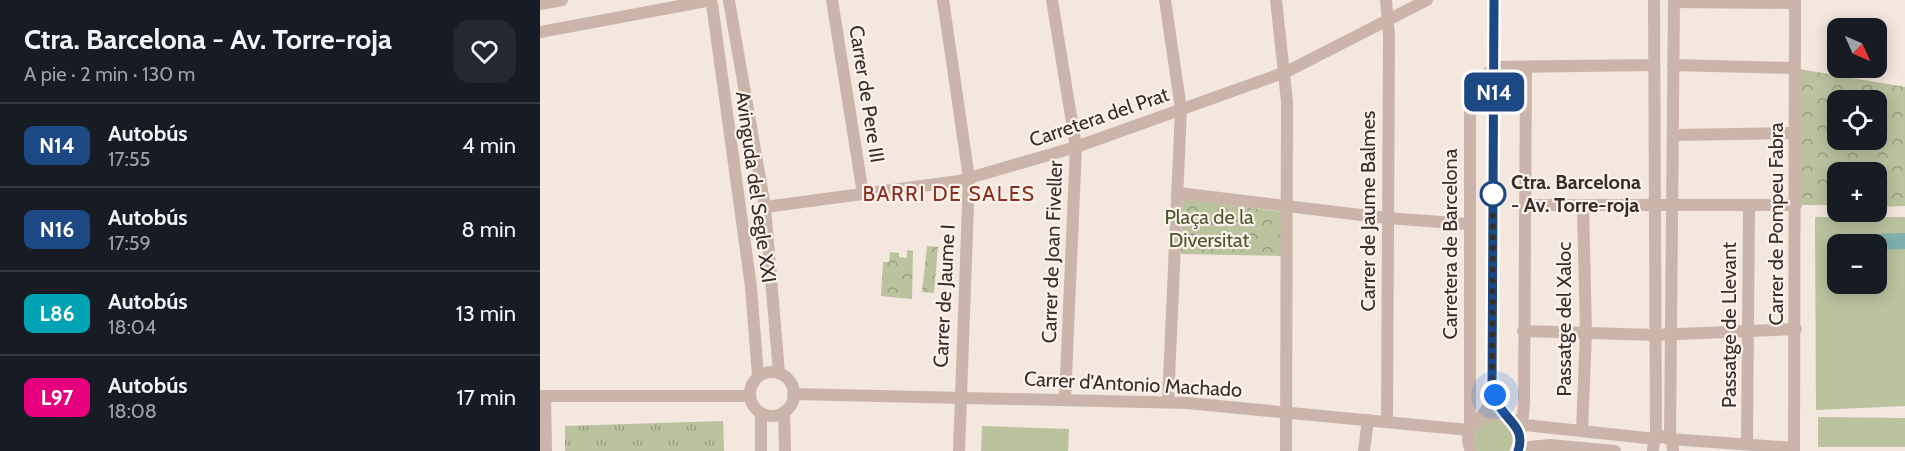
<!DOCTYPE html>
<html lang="es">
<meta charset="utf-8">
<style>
body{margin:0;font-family:Cabin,sans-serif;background:#242831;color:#f1f3f6;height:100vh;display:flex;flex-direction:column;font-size:22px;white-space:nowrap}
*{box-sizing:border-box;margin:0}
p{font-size:20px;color:#9ea1a6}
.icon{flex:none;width:33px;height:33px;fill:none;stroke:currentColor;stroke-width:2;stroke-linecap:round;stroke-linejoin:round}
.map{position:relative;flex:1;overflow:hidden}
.details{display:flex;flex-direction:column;background:#171b24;width:540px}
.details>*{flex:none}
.badge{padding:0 12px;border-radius:9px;font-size:21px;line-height:39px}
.needle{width:39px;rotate:135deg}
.fabs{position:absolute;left:1287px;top:18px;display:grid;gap:12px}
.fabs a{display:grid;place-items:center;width:60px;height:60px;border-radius:12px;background:#171b24;box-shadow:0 3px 15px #0003;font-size:30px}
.you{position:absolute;width:30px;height:30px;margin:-15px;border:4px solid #fff;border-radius:50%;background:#1a73e8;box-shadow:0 0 0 9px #1a73e833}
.map>.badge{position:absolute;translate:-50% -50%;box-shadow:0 0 0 3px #fff}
.round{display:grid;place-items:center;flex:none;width:63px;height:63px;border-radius:18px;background:#242831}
.overview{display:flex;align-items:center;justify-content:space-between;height:102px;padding:0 24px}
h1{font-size:28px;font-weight:700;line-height:45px}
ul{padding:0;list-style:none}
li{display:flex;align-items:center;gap:18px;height:84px;padding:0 24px;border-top:2px solid #363941}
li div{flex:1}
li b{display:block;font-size:22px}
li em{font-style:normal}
li .badge{min-width:66px;font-weight:700;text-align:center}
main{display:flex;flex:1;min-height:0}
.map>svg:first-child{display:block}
</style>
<main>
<section class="details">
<div class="overview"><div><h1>Ctra. Barcelona - Av. Torre-roja</h1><p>A pie · 2 min · 130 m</p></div><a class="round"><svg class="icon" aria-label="heart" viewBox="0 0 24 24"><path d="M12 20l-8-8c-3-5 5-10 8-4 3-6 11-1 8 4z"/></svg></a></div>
<ul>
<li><span class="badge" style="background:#1c4883;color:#fff">N14</span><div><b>Autobús</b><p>17:55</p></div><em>4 min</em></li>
<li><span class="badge" style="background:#1c4883;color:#fff">N16</span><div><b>Autobús</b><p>17:59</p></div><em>8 min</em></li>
<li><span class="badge" style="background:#00a3b4;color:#fff">L86</span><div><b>Autobús</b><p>18:04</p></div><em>13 min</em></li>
<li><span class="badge" style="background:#e6007e;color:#fff">L97</span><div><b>Autobús</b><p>18:08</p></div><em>17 min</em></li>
</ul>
</section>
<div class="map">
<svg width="1365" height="451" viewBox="0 0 1365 451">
<defs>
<pattern id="grass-tufts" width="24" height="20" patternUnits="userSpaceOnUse" patternTransform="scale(1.5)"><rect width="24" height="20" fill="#bac29e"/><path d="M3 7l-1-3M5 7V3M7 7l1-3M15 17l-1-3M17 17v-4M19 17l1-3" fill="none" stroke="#989e81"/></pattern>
<pattern id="park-crowns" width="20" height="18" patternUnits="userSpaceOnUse" patternTransform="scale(1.5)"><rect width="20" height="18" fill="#bac29e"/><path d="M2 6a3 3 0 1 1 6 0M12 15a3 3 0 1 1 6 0" fill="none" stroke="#989e81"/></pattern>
</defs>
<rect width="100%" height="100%" fill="#f3e7de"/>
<path fill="url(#grass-tufts)" d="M 183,421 L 184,451 L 25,451 L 25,426 Z"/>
<g fill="url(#park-crowns)" fill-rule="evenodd">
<path d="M 1253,68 L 1365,87 L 1365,206 L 1337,207 L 1336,172 L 1298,172 L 1297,205 L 1256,205 ZM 1298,100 L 1336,100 L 1336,140 L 1298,140 Z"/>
<path d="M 643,199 L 743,212 L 742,256 L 641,254 Z"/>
<path d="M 387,246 L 398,247 L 394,293 L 382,292 Z"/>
<path d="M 367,250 L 373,251 L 372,299 L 341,296 L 343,262 L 349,262 L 350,252 L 359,253 L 359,257 L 367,258 Z"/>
</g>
<g fill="#bac29e" fill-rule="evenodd">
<path d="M 1275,217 L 1365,217 L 1365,406 L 1276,410 ZM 1298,244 L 1336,244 L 1336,284 L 1298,284 Z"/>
<path d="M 1278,417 L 1365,418 L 1365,447 L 1278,447 Z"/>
<path d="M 956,419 C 970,426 978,436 969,451 L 936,451 L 933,440 L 940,423 Z"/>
<path d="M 442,426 L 529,429 L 528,451 L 441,451 Z"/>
</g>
<path fill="#7db0ad" d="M 1365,233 L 1365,249 L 1337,250 L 1334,234 Z"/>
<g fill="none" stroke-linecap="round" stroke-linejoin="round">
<g stroke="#cbb5aa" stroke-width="12">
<path d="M 292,0 L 323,194"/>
<path d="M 403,0 L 429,178 L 419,451"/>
<path d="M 512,0 L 536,147 L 525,399"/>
<path d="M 625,0 L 641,109 L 628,402"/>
<path d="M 736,0 L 747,101 L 746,451"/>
<path d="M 846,0 L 849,36 L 847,422"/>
<path d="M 1134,0 L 1130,439 L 1254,448"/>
<path d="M 189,1 L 225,207 L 239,373"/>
<path d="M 1134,2 L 1255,3"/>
<path d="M 0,4 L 22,0"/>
<path d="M 172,4 L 211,287 L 218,376"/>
<path d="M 0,32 L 166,1"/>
<path d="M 1133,65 L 1253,68"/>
<path d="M 954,67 L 1114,65"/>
<path d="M 1135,135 L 1255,133"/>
<path d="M 638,193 L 846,218 L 929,224"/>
<path d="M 985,205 L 1256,205"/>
<path d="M 225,207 L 419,181 L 536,147 L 746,72 L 887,0"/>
<path d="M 983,331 L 1115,335 L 1256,329"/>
<circle cx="232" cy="394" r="22"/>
<path d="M 253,394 L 647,403 L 929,430"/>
<path d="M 0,396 L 210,396"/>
<path d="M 5,396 L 6,451"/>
<path d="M 244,412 L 245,451"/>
<path d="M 221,413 L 221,451"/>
<path d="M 938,419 C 954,411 969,415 979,430"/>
<path d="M 975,424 L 983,416 L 984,402 L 986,67"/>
<path d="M 927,429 L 930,424 L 930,90 L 954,67"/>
<path d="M 979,429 L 985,425 L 1116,439 L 1114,0"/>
<path d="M 1042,431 L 1046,332 L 1043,207"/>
<path d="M 1207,444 L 1209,206"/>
<path d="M 979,448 L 1010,445 L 1075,451"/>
<path d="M 824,451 L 828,420"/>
<path d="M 931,451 C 920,430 942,421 949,405 C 951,401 951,395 952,390 L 954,0"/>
<path d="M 1113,451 L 1114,441 L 1122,436 L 1132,441 L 1133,451"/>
<path d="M 1254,451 L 1255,0"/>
</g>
</g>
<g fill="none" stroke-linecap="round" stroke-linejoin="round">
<g stroke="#fff" stroke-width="14">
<path id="line" d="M 954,0 L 952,390 C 954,395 956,400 958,404 C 968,422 986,428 978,451"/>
</g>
<use href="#line" stroke="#1c4883" stroke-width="9"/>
<path stroke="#392d2a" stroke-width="6" stroke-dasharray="0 10.8" d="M 953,194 L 952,390 L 955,395"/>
</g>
<circle fill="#fff" stroke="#1c4883" stroke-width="3" cx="953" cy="194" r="12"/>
<g text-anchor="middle" stroke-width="4.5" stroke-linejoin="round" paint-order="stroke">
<g font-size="20" fill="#392d2a" stroke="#faf2eb">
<text transform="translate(327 94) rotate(81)" y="7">Carrer de Pere III</text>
<text transform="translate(559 117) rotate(-19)" y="7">Carretera del Prat</text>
<text transform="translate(216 187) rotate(82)" y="7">Avinguda del Segle XXI</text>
<text transform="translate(828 211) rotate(-90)" y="7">Carrer de Jaume Balmes</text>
<text transform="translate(1236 224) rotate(-90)" y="7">Carrer de Pompeu Fabra</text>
<text transform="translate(910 244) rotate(-90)" y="7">Carretera de Barcelona</text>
<text transform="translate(512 252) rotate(-88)" y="7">Carrer de Joan Fiveller</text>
<text transform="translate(404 296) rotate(-87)" y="7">Carrer de Jaume I</text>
<text transform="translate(1024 319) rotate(-90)" y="7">Passatge del Xaloc</text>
<text transform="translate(1189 325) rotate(-90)" y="7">Passatge de Llevant</text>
<text transform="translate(593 384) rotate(3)" y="7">Carrer d'Antonio Machado</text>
</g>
<g font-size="20" font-weight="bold" fill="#392d2a" stroke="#faf2eb" text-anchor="start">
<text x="971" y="189">Ctra. Barcelona<tspan x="971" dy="23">- Av. Torre-roja</tspan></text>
</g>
<g font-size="20" fill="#4d572d" stroke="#faf2eb">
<text x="669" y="224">Plaça de la<tspan x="669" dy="23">Diversitat</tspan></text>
</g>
<g font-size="21" letter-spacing="1.5" fill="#882f22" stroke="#faf2eb">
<text x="409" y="201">BARRI DE SALES</text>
</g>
</g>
</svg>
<div class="fabs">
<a><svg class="needle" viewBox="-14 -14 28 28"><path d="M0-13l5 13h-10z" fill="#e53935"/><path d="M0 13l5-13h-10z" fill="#9ea1a6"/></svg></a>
<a><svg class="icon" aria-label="locate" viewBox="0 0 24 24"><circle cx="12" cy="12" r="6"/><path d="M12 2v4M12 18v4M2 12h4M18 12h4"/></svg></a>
<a>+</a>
<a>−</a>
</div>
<div class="you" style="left:955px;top:395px"></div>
<b class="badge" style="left:954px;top:92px;background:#1c4883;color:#fff">N14</b>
</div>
</main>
